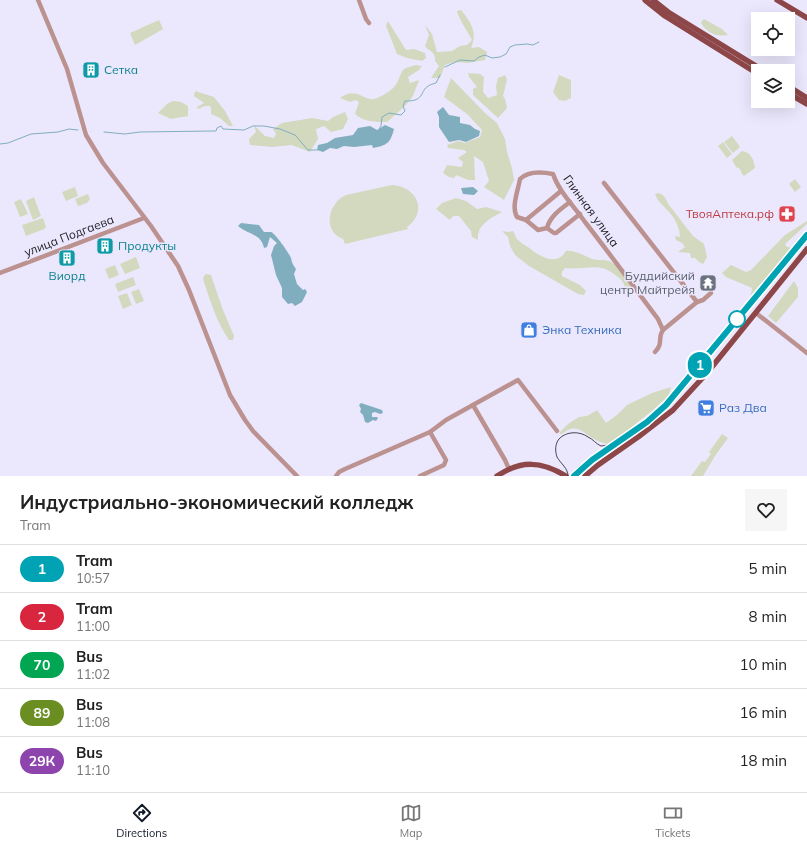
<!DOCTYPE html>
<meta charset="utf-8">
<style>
body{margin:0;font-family:Mulish,sans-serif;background:#f6f6f6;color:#222;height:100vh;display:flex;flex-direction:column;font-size:15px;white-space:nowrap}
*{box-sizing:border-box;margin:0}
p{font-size:13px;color:#767676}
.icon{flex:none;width:22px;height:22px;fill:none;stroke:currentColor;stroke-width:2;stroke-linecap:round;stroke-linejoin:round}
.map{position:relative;height:476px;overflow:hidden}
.panel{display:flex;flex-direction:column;background:#fff;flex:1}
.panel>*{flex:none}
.badge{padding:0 8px;border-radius:13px;font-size:14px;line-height:26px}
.tools{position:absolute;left:751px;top:12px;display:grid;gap:8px}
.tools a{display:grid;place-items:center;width:44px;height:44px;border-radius:0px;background:#fff;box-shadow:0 4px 16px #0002;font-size:20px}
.map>.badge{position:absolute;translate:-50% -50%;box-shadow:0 0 0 2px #fff}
.round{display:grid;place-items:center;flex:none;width:42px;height:42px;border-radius:0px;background:#f6f6f6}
.headline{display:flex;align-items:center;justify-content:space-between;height:68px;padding:0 20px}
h1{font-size:19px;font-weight:700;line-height:30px}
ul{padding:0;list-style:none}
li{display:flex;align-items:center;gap:12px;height:48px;padding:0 20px;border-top:1px solid #e0e0e0}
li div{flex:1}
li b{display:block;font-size:15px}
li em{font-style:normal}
li .badge{min-width:44px;font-weight:700;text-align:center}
.menu{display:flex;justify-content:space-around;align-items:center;height:56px;border-top:1px solid #e0e0e0;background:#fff;font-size:11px;color:#767676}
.menu a{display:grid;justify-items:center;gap:2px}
.menu .active{color:#111827}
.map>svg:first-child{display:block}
</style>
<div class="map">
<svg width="807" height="476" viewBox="0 0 807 476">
<rect width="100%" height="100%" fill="#ebe8fd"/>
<g fill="#d3d9be">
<path d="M 461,10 C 471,22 478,33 471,48 L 479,47 L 487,52 L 485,60 L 468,63 L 454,62 L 445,65 L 440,78 L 431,78 L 439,66 L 435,61 C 436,51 429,52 425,46 L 429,35 L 425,25 L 432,34 L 437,52 L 452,51 L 460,46 L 467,45 L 472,40 C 468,32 458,18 457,11 Z"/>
<path d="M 704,19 L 722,29 L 728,35 C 716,37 707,33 701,23 L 702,21 Z"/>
<path d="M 159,20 L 163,29 L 135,45 L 130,33 Z"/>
<path d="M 388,21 L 406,50 L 414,49 L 425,53 L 426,58 L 422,61 L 407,58 L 397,54 L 386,26 Z"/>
<path d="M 416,65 L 422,66 L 419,70 L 408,77 L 410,83 L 419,80 L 413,96 L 406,105 L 387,122 C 375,122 364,122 355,114 L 359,102 L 356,100 L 350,102 L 340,98 C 358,85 364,104 377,98 C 384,95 393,90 397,83 C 399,79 401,72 404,69 C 407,67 413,66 416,65 Z"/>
<path d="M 468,73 L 480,74 L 484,77 L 483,92 L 488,98 L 497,95 L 496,86 L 498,78 L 505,75 L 507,80 L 503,96 L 505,99 L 507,108 L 498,118 L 473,95 L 473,89 L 477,87 L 469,77 Z"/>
<path d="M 559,75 L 571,80 L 571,98 L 565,101 L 559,100 L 553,92 Z"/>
<path d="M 451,78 L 485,113 L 497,123 L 505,139 L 507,152 L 512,168 L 514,180 L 504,200 L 484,187 L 489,181 L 483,162 L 474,156 L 475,180 L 468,180 L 456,175 L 454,178 L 449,177 L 443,173 L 447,165 L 462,167 L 463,162 L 458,158 L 467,152 L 464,150 L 448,148 L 447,145 L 458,141 L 465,143 L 480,137 L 482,130 L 467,114 L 444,97 Z"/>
<path d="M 195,91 L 214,97 L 225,111 L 233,126 L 229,126 L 220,118 L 211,114 L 211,108 L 210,106 L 205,106 L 198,109 L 197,107 L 204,103 L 194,96 Z"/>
<path d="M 173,101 L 181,102 L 188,106 L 188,116 L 171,119 L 158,113 L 167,104 Z"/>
<path d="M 345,112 L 348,119 L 343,129 L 331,132 L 324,126 L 316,129 L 318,139 L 310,152 L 292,145 L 272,147 L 250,145 L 249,139 L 256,132 L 254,125 L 265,136 L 274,138 L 276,134 L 273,129 L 282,123 L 312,118 L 328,121 L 333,117 Z"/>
<path d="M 732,136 L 740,147 L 733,153 L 724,142 Z"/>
<path d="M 723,142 L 732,154 L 727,158 L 718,146 Z"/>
<path d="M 742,151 C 751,152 754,160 755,168 L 744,176 L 742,174 L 740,169 L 736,167 L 732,160 Z"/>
<path d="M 795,179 L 801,187 L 795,192 L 789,184 Z"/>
<path d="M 392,185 C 416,186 429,211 407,227 L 408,229 L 345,244 L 343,239 C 322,231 328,203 346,195 Z"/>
<path d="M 75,187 L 78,196 L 66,201 L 62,192 Z"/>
<path d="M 659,193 L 664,196 L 669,205 L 693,236 L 704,244 L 707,257 L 703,264 L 699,262 L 695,258 L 691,258 L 690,253 L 678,252 L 685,247 L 682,243 L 676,240 L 675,236 L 680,237 C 680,228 674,216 667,210 C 661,203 659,203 655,194 Z"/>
<path d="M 88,194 L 90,199 L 87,203 L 78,206 L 75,199 Z"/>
<path d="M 34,197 L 41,216 L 33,220 L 26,201 Z"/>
<path d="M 456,198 L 466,201 L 477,209 L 486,207 L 502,212 C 490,219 477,224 478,240 L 472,237 L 471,231 L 459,216 L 453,216 L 450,220 L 436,209 L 442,203 Z"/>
<path d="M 21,199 L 28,214 L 20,217 L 14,202 Z"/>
<path d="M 43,218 L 46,227 L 44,229 L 26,236 L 22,225 Z"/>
<path d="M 807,221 L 807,224 L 785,244 L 787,247 L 794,248 L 753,299 L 750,300 L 752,288 L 726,277 L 722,273 L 731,265 L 746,272 L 751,270 L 785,235 Z"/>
<path d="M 502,231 L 508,232 L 513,231 C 514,233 516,237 517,239 C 520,242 524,245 528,247 C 538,255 556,268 566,251 C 574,250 583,255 590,258 C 596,261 603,259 609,261 C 618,264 629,281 635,289 L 633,290 L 625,287 C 623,281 620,278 615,275 C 599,261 583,271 565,268 L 562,272 L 562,276 L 580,285 L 586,291 L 584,295 L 578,294 L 529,266 L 515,255 L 510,246 L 508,237 Z"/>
<path d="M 136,257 L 140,268 L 125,274 L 120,264 Z"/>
<path d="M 115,265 L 119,275 L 109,279 L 105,269 Z"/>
<path d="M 206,274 L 211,275 L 212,278 L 223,310 L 234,336 L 233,340 L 229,340 C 216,321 210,300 203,279 L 204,276 Z"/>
<path d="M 133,277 L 136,285 L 118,292 L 115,284 Z"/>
<path d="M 794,281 L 798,288 L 798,297 L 776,323 L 768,316 Z"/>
<path d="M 139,289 L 144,301 L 136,304 L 131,292 Z"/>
<path d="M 127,293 L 132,305 L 123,309 L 118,296 Z"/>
<path d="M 671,387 L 669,395 L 653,410 L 618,438 L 607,444 C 603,443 598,441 594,439 C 582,432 576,422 562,434 L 560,434 L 560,432 L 568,424 L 579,417 L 587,416 L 597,410 L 606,423 L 617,415 L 627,405 L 652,393 Z"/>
<path d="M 722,434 L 728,438 L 715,456 L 703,476 L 691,476 L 702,461 L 705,462 L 711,454 L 709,452 Z"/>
</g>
<g fill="#81aebe">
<path d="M 443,107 L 449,115 L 460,117 L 460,123 L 470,125 L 475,129 L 480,131 L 479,136 L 466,142 L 459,140 L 449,142 L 439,127 L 439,117 L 437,112 Z"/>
<path d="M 385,125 L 394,129 C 390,144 387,145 373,148 L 372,145 L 354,147 L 344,146 L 337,149 L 330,148 L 323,152 L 317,150 L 318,145 L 327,143 L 335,138 L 353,135 L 358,128 L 370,126 L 377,130 Z"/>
<path d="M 473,187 L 478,191 L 474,195 L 463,194 L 461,188 Z"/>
<path d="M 241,223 L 259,225 L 264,232 C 267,232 269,232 271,232 C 275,233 289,253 291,258 C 292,263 293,265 296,269 L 294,274 L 297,284 L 303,290 L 305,289 L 307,292 L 302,302 L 295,306 L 292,303 L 288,304 L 282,297 L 282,288 L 276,275 L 271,255 L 274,246 L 277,243 L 270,237 L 267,247 L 264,248 C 261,233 248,235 238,226 Z"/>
<path d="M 361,403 L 382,410 L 383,413 L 380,414 L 375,412 L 372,413 L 372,417 L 377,417 L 378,418 L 376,421 L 373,420 L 368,423 L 365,422 L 363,415 L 360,412 L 361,409 L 359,405 Z"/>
</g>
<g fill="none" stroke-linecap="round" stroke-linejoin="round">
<g stroke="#81aebe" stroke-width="1">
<path d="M 445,67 L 460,60 L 474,61 L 479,57 L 485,55 L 492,58 L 500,57 L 506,54 L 510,47 L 515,45 L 527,44 L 533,45 L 539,42"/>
<path d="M 379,129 L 381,126 L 382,117 L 389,113 L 401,115 L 405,111 L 403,106 L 405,101 C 408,101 412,101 415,100 C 426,96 419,87 436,83 L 440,75"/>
<path d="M 104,132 L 125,134 L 140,132 L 213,131 L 216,131 L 217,128 L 221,126 L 223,129 L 244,130 L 253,126 L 264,126 L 280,129 L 295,135 L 308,150 L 317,150"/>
<path d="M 0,144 L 8,143 L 31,134 L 58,132 L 69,129 L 78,130"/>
</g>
<g stroke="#bc9291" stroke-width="4.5">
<path d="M 38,0 L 67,69 L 86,135 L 103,163 L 151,226 L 178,266 L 189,290 L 230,395 L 245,420 L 253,431 L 297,476"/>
<path d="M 359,0 L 366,19 L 369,23"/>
<path d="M 604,183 L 697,302"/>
<path d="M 580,214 L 556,233 L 554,233 L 547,228 L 538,230 L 526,220 L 517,217 C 511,207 518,191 520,179 C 528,171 543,172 553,174 C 559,192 574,206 585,222 C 610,254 634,287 658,319 L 663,330 C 657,338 664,343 655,352"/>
<path d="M 526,220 L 561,191"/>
<path d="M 547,228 C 550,216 561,209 570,202"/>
<path d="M 0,273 L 144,218"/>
<path d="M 756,313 L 807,353"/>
<path d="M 663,330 L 697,302 L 703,300 L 711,293"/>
<path d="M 473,405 L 505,460 L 509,469"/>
<path d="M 336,476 L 339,472 L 345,469 L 430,432 L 446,420 L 518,380 L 557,431"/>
<path d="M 420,476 L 444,465 L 446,460 L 430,432"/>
</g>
<g stroke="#8e4748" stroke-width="5.5">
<path d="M 645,0 L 665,16 L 758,74"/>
<path d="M 653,0 L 668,12 L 764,71"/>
<path d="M 777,0 L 807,18"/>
<path d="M 788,86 L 807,98"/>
<path d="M 788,93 L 807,104"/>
<path d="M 497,476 C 521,460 541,461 566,476"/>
<path d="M 585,476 L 598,465 L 638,437 L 673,410 L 707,373 L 807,249"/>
</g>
<g stroke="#47454f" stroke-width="1">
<path d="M 568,476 C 568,468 561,464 557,457 C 555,451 555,444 559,439 C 566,431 580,431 588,437 C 593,439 596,444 601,446 L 609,445"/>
<path d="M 571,476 L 578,467 L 645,420 L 665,403 L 807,232"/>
</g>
</g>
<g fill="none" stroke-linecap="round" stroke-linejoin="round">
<g stroke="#fff" stroke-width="9">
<path id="line" d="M 574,476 L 592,460 L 647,422 L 666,405 L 807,235"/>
</g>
<use href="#line" stroke="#00a3b4" stroke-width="6"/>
</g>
<defs>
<g id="building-square" transform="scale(0.9)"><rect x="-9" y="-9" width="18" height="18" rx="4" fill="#0f9aa8" stroke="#ebe8fd"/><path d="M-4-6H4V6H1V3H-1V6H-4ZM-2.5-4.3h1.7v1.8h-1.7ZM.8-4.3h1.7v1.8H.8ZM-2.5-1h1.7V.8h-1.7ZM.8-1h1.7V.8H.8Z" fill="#fff"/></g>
<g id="pharmacy-square" transform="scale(0.9)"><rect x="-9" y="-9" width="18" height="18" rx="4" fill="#e0444e" stroke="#ebe8fd"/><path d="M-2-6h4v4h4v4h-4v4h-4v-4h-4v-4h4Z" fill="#fff"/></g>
<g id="temple-square" transform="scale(0.9)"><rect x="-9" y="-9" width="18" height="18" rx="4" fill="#6b7280" stroke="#ebe8fd"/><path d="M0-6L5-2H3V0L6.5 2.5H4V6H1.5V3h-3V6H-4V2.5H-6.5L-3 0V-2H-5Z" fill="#fff"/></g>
<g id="shop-square" transform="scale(0.9)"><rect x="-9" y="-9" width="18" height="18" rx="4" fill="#3f7fe0" stroke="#ebe8fd"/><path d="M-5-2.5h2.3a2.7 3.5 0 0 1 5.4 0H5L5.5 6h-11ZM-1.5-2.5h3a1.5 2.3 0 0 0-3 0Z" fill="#fff"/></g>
<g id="supermarket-square" transform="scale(0.9)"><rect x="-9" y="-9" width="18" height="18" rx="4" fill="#3f7fe0" stroke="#ebe8fd"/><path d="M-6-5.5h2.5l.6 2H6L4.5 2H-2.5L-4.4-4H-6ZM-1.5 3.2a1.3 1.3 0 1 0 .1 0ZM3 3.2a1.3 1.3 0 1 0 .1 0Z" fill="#fff"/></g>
</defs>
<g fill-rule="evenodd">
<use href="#building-square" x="91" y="70"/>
<use href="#pharmacy-square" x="787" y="214"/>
<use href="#building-square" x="105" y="246"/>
<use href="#building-square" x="67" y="258"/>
<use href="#temple-square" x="708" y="283"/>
<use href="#shop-square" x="529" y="330"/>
<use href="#supermarket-square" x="706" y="408"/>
</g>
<circle fill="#fff" stroke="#00a3b4" stroke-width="2" cx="737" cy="319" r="8"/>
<g text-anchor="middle" stroke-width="3" stroke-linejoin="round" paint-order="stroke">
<g font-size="12" fill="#0d838f" stroke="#ebe8fd" text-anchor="start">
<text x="104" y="74">Сетка</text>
<text x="118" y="250">Продукты</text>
<text x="67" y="280" text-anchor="middle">Виорд</text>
</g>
<g font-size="12" fill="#1c1b22" stroke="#ebe8fd">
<text transform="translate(591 211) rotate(54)" y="4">Глинная улица</text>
<text transform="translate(69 236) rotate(-21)" y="4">улица Подгаева</text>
</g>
<g font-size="12" fill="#be3a42" stroke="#ebe8fd" text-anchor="end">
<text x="774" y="218">ТвояАптека.рф</text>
</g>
<g font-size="12" fill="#5b616d" stroke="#ebe8fd" text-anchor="end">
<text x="695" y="280">Буддийский<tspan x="695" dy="14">центр Майтрейя</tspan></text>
</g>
<g font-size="12" fill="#366cbe" stroke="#ebe8fd" text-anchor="start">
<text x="542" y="334">Энка Техника</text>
<text x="719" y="412">Раз Два</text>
</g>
</g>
</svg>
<div class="tools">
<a><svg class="icon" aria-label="locate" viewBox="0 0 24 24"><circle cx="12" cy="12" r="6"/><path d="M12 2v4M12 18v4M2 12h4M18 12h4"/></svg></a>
<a><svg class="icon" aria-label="layers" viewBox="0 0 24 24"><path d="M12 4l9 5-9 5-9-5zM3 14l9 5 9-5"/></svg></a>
</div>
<b class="badge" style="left:700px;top:365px;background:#00a3b4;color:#fff">1</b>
</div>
<section class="panel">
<div class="headline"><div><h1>Индустриально-экономический колледж</h1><p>Tram</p></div><a class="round"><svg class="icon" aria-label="heart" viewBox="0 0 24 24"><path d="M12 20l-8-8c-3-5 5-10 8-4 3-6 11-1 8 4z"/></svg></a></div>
<ul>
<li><span class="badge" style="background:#00a3b4;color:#fff">1</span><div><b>Tram</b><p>10:57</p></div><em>5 min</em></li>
<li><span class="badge" style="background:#d7263d;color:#fff">2</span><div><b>Tram</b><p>11:00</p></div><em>8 min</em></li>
<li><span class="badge" style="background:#00a651;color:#fff">70</span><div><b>Bus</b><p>11:02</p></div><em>10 min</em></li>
<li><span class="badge" style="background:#6b8e23;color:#fff">89</span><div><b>Bus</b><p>11:08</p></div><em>16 min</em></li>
<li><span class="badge" style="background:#8e44ad;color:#fff">29К</span><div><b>Bus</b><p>11:10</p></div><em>18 min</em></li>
</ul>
</section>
<nav class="menu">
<a class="active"><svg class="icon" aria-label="directions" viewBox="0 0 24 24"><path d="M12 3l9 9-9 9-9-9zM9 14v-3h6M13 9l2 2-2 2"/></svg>Directions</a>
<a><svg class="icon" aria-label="map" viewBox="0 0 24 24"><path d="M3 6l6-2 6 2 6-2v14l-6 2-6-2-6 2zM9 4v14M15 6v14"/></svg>Map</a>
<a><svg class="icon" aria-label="tickets" viewBox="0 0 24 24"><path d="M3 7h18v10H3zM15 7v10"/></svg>Tickets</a>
</nav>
